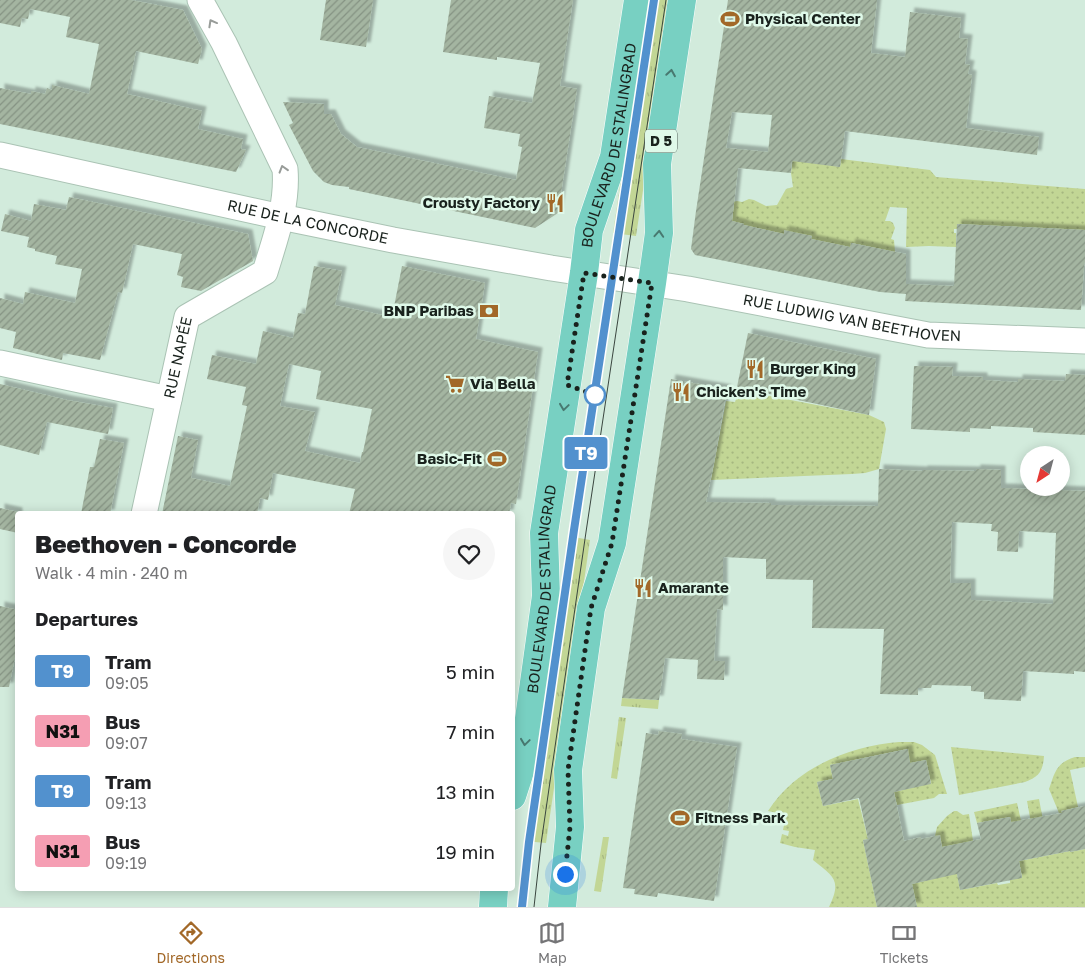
<!DOCTYPE html>
<meta charset="utf-8">
<style>
body{margin:0;font-family:"Golos Text",sans-serif;background:#f6f6f6;color:#202124;height:100vh;display:flex;flex-direction:column;font-size:19px;white-space:nowrap}
*{box-sizing:border-box;margin:0}
p{font-size:16px;color:#757577}
.icon{flex:none;width:28px;height:28px;fill:none;stroke:currentColor;stroke-width:2;stroke-linecap:round;stroke-linejoin:round}
.map{position:relative;flex:1;overflow:hidden}
.drawer{position:absolute;left:15px;top:511px;width:500px;height:380px;display:flex;flex-direction:column;background:#fff;border-radius:5px;box-shadow:0 2px 12px #0003}
.drawer>*{flex:none}
.badge{padding:0 10px;border-radius:4px;font-size:18px;line-height:32px}
.needle{width:32px;rotate:216deg}
.buttons{position:absolute;left:1020px;top:446px;display:grid;gap:10px}
.buttons a{display:grid;place-items:center;width:50px;height:50px;border-radius:50%;background:#fff;box-shadow:0 2px 12px #0003;font-size:25px}
.you{position:absolute;width:25px;height:25px;margin:-12px;border:4px solid #fff;border-radius:50%;background:#1a73e8;box-shadow:0 0 0 8px #1a73e833}
.map>.badge{position:absolute;translate:-50% -50%;box-shadow:0 0 0 2px #fff}
h2{padding:0 20px;font-size:19px;line-height:45px}
.round{display:grid;place-items:center;flex:none;width:52px;height:52px;border-radius:26px;background:#f6f6f6}
.head{display:flex;align-items:center;justify-content:space-between;height:85px;padding:0 20px}
h1{font-size:24px;font-weight:800;line-height:38px}
ul{padding:0;list-style:none}
li{display:flex;align-items:center;gap:15px;height:60px;padding:0 20px}
li div{flex:1}
li b{display:block;font-size:19px}
li em{font-style:normal}
li .badge{min-width:55px;font-weight:700;text-align:center}
.menu{display:flex;justify-content:space-around;align-items:center;height:70px;border-top:1px solid #e0e0e0;background:#fff;font-size:14px;color:#757577}
.menu a{display:grid;justify-items:center;gap:2px}
.menu .selected{color:#a26828}
.map>svg:first-child{display:block}
</style>
<div class="map">
<svg width="1085" height="907" viewBox="0 0 1085 907">
<defs>
<pattern id="grass-tufts" width="24" height="20" patternUnits="userSpaceOnUse" patternTransform="scale(1.25)"><rect width="24" height="20" fill="#c2d695"/><path d="M3 7l-1-3M5 7V3M7 7l1-3M15 17l-1-3M17 17v-4M19 17l1-3" fill="none" stroke="#a6b780"/></pattern>
<pattern id="park-dots" width="8" height="8" patternUnits="userSpaceOnUse" patternTransform="scale(1.25)"><rect width="8" height="8" fill="#c2d695"/><path d="M2 2h.1M6 6h.1" fill="none" stroke="#a6b780" stroke-width="1.8" stroke-linecap="round"/></pattern>
<pattern id="building-hatch" width="6" height="6" patternUnits="userSpaceOnUse" patternTransform="scale(1.25)"><rect width="6" height="6" fill="#a4b5a1"/><path d="M-1 1l2-2M0 6l6-6M5 7l2-2" fill="none" stroke="#859383"/></pattern>
<filter id="shadow"><feDropShadow dx="4.5" dy="-4.5" stdDeviation="1" flood-color="#0004"/></filter>
</defs>
<rect width="100%" height="100%" fill="#d2ebdc"/>
<g fill="url(#grass-tufts)">
<path d="M 648,0 L 672,0 L 636,236 L 613,233 Z"/>
<path d="M 568,536 L 590,540 L 546,843 L 524,841 Z"/>
<path d="M 622,698 L 659,700 L 658,709 L 621,706 Z"/>
<path d="M 619,717 L 626,718 L 617,779 L 611,778 Z"/>
<path d="M 603,837 L 609,837 L 601,892 L 594,891 Z"/>
</g>
<g fill="url(#park-dots)">
<path d="M 793,157 L 840,167 L 841,159 L 930,170 L 936,177 L 1085,189 L 1085,230 L 958,224 L 957,229 L 954,229 L 954,233 L 956,233 L 956,247 L 929,246 L 906,247 L 907,208 L 890,207 L 885,221 L 890,221 L 893,223 L 895,228 L 891,239 L 894,240 L 895,252 L 852,243 L 850,247 L 811,239 L 812,236 L 784,231 L 784,234 L 744,225 L 744,224 L 732,221 L 734,204 L 728,203 L 737,201 L 742,202 L 749,199 L 754,200 L 766,206 L 777,205 L 786,189 L 793,187 L 791,173 Z"/>
<path d="M 739,390 L 869,415 L 884,422 L 886,429 L 879,469 L 865,473 L 852,474 L 711,480 L 726,401 L 735,402 Z"/>
<path d="M 899,742 L 914,742 L 922,745 L 935,755 L 947,794 L 939,794 L 934,798 L 897,805 L 894,792 L 931,783 L 926,760 L 910,763 L 907,749 L 830,765 L 833,779 L 817,782 L 823,806 L 858,799 L 868,839 L 863,840 L 877,907 L 829,907 C 842,880 834,877 813,860 L 815,850 L 795,847 L 780,843 L 782,834 L 788,836 L 789,831 L 783,830 L 786,815 L 768,811 C 796,767 850,746 899,742 Z"/>
<path d="M 951,747 L 1044,756 C 1043,771 1039,777 1025,782 L 959,795 Z"/>
<path d="M 1075,757 L 1085,757 L 1085,767 L 1070,770 L 1078,807 L 1062,811 L 1062,813 L 1059,813 L 1049,789 C 1055,772 1056,763 1075,757 Z"/>
<path d="M 1039,799 L 1043,820 L 1031,823 L 1027,801 Z"/>
<path d="M 1017,803 L 1022,825 L 1012,827 L 1010,817 L 977,823 L 974,812 Z"/>
<path d="M 954,811 L 957,811 L 963,815 L 969,814 L 973,841 L 942,847 L 940,836 L 935,836 L 937,827 L 947,816 Z"/>
<path d="M 1085,849 L 1085,907 L 917,907 L 912,884 L 957,873 L 960,890 L 997,883 L 998,885 L 1010,883 L 1010,880 L 1022,877 L 1019,861 L 1070,851 L 1070,852 Z"/>
</g>
<g fill="url(#building-hatch)" fill-rule="evenodd" filter="url(#shadow)">
<path d="M 0,0 L 131,0 L 183,10 L 202,49 L 198,64 L 136,51 L 127,94 L 202,111 L 198,129 L 243,139 L 241,149 L 246,150 L 236,172 L 0,124 L 0,88 L 31,94 L 31,91 L 45,94 L 47,88 L 52,90 L 52,85 L 89,94 L 99,44 L 66,37 L 70,17 L 30,9 L 28,19 L 22,18 L 20,27 L 0,23 Z"/>
<path d="M 326,0 L 373,0 L 366,47 L 320,40 Z"/>
<path d="M 451,0 L 573,0 L 560,86 L 577,89 L 558,213 L 535,228 L 349,189 L 349,187 L 332,185 L 324,182 L 313,171 L 289,125 L 293,123 L 283,102 L 324,104 L 324,114 L 331,114 L 341,134 L 357,147 L 516,180 L 522,147 L 518,146 L 520,134 L 484,128 L 489,96 L 532,103 L 540,63 L 497,57 L 497,60 L 443,52 Z"/>
<path d="M 728,0 L 877,0 L 871,53 L 905,57 L 910,12 L 961,18 L 959,38 L 968,39 L 965,64 L 970,65 L 968,74 L 972,75 L 966,128 L 1039,137 L 1037,155 L 845,131 L 840,167 L 792,161 L 791,173 L 738,168 L 732,221 L 744,224 L 744,225 L 784,234 L 784,230 L 812,236 L 811,239 L 850,247 L 851,243 L 906,254 L 906,284 L 954,286 L 957,224 L 1085,230 L 1085,262 L 1084,266 L 1081,310 L 905,301 L 906,294 L 880,292 L 695,255 L 691,249 L 696,211 ZM 732,112 L 772,115 L 768,152 L 726,148 Z"/>
<path d="M 69,197 L 248,234 L 253,261 L 201,291 L 181,287 L 183,277 L 177,275 L 182,254 L 133,244 L 122,293 L 118,292 L 100,360 L 63,353 L 62,360 L 13,348 L 16,332 L 0,328 L 0,298 L 23,304 L 25,292 L 75,303 L 82,269 L 55,264 L 57,256 L 35,251 L 35,249 L 27,247 L 29,237 L 1,231 L 5,214 L 31,221 L 34,204 L 66,210 Z"/>
<path d="M 314,266 L 342,271 L 335,305 L 392,317 L 402,266 L 485,283 L 476,339 L 538,352 L 516,504 L 511,503 L 509,514 L 349,514 L 355,489 L 273,473 L 268,500 L 260,498 L 257,514 L 162,514 L 178,436 L 198,440 L 191,478 L 230,486 L 247,406 L 242,405 L 246,387 L 207,379 L 212,355 L 256,364 L 263,331 L 293,338 L 298,313 L 305,314 ZM 289,364 L 321,371 L 316,399 L 372,409 L 363,452 L 362,452 L 360,463 L 305,451 L 315,412 L 280,406 Z"/>
<path d="M 748,333 L 876,359 L 869,415 L 737,387 Z"/>
<path d="M 914,366 L 953,367 L 952,376 L 983,377 L 983,380 L 1018,382 L 1018,379 L 1065,381 L 1066,374 L 1085,375 L 1085,435 L 1033,432 L 1033,428 L 991,426 L 991,429 L 970,428 L 970,432 L 911,429 Z"/>
<path d="M 671,379 L 727,389 L 715,458 L 706,502 L 771,503 L 771,505 L 878,506 L 879,469 L 923,471 L 923,470 L 976,471 L 976,469 L 1001,470 L 1001,488 L 1085,491 L 1085,672 L 1074,671 L 1074,674 L 1023,671 L 1021,701 L 984,699 L 984,692 L 971,691 L 971,686 L 932,685 L 931,688 L 918,688 L 918,695 L 880,694 L 884,629 L 812,628 L 813,580 L 766,579 L 766,559 L 723,557 L 723,610 L 717,609 L 714,661 L 725,661 L 724,680 L 697,679 L 698,660 L 701,660 L 665,658 L 659,700 L 622,698 ZM 952,522 L 992,524 L 991,531 L 998,532 L 997,551 L 1018,552 L 1019,531 L 1056,533 L 1053,604 L 971,600 L 971,583 L 950,583 Z"/>
<path d="M 0,384 L 67,400 L 113,408 L 108,434 L 47,422 L 39,455 L 0,445 Z"/>
<path d="M 100,439 L 124,443 L 110,514 L 81,514 L 90,467 L 94,467 Z"/>
<path d="M 0,508 L 18,512 L 18,533 L 0,529 Z"/>
<path d="M 0,606 L 18,610 L 18,642 L 9,687 L 0,687 Z"/>
<path d="M 659,731 L 682,734 L 681,739 L 737,747 L 714,901 L 658,893 L 657,897 L 634,894 L 635,889 L 623,888 L 646,733 L 658,735 Z"/>
<path d="M 908,749 L 910,763 L 926,760 L 931,784 L 894,792 L 904,841 L 921,837 L 921,839 L 940,835 L 942,847 L 981,839 L 977,823 L 1010,817 L 1011,822 L 1062,813 L 1061,811 L 1085,806 L 1085,849 L 1070,852 L 1070,851 L 1019,861 L 1022,878 L 960,890 L 957,874 L 912,884 L 917,907 L 877,907 L 863,840 L 868,839 L 859,798 L 823,806 L 817,782 L 833,779 L 830,765 Z"/>
</g>
<g fill="none" stroke-linecap="round" stroke-linejoin="round">
<g stroke="#aac3b4" stroke-width="27">
<g id="street">
<path id="s1" d="M 0,155 L 281,217 L 393,240 L 551,268 L 688,289 L 928,335 L 1085,341"/>
<path d="M 0,363 L 169,399"/>
<path id="s2" d="M 144,514 L 187,317 L 265,272 C 275,239 288,205 285,169 L 224,43 L 200,0"/>
</g>
</g>
<g stroke="#fff" stroke-width="29">
<g id="primary">
<path id="s3" d="M 512,796 L 523,762 L 546,596 L 544,533 L 584,273 L 589,230 L 614,157 L 638,0"/>
<path d="M 493,907 L 494,889"/>
<path d="M 562,907 L 570,827 L 568,770 L 591,608 L 612,543 L 652,283 L 659,233 L 657,164 L 682,0"/>
</g>
</g>
<use href="#street" stroke="#fff" stroke-width="25"/>
<use href="#primary" stroke="#78d0c2" stroke-width="28"/>
<g stroke="#3a463f" stroke-width="1">
<path d="M 522,907 L 529,842 L 574,530 L 654,0"/>
<path d="M 534,907 L 541,844 L 586,532 L 666,0"/>
</g>
</g>
<defs><path id="oneway-chevron" d="M-2-3.5L2.5 0L-2 3.5" fill="none" stroke-width="1.6" stroke-linecap="round" stroke-linejoin="round" transform="scale(1.25)"/></defs>
<g stroke="#989c99">
<use href="#oneway-chevron" transform="translate(212 23) rotate(-119)"/>
<use href="#oneway-chevron" transform="translate(283 169) rotate(-107)"/>
</g>
<g stroke="#487970">
<use href="#oneway-chevron" transform="translate(671 73) rotate(-81)"/>
<use href="#oneway-chevron" transform="translate(659 234) rotate(-86)"/>
<use href="#oneway-chevron" transform="translate(564 407) rotate(98)"/>
<use href="#oneway-chevron" transform="translate(525 742) rotate(98)"/>
</g>
<g fill="none" stroke-linecap="round" stroke-linejoin="round">
<g stroke="#fff" stroke-width="11">
<path id="line" d="M 522,907 L 529,842 L 574,530 L 654,0"/>
</g>
<use href="#line" stroke="#5291ce" stroke-width="8"/>
<path stroke="#19221d" stroke-width="5" stroke-dasharray="0 9" d="M 565,874 L 570,827 L 568,770 L 591,608 L 612,543 L 652,283 L 584,273 L 567,385 L 595,395"/>
</g>
<defs>
<g id="stadium-bare" transform="scale(1.5)"><path d="M0-5a6.5 5 0 1 0 0 10a6.5 5 0 1 0 0-10ZM-3.5-1.8h7v3.6h-7Z" fill="#a26828" stroke="#dff9e9" stroke-width="2.5" paint-order="stroke"/></g>
<g id="restaurant-bare" transform="scale(1.5)"><path d="M-5-6h1v4h1v-4h1v4h1v-4h1v5L-1.5 .5V6h-2V.5L-5-1ZM5-6V6H3V1.5H1.5Q1.5-4 5-6Z" fill="#a26828" stroke="#dff9e9" stroke-width="2.5" paint-order="stroke"/></g>
<g id="bank-bare" transform="scale(1.5)"><path d="M-6-4H6V4H-6ZM0-2.3a2.3 2.3 0 1 0 0 4.6a2.3 2.3 0 1 0 0-4.6Z" fill="#a26828" stroke="#dff9e9" stroke-width="2.5" paint-order="stroke"/></g>
<g id="supermarket-bare" transform="scale(1.5)"><path d="M-6-5.5h2.5l.6 2H6L4.5 2H-2.5L-4.4-4H-6ZM-1.5 3.2a1.3 1.3 0 1 0 .1 0ZM3 3.2a1.3 1.3 0 1 0 .1 0Z" fill="#a26828" stroke="#dff9e9" stroke-width="2.5" paint-order="stroke"/></g>
</defs>
<g fill-rule="evenodd">
<use href="#stadium-bare" x="730" y="19"/>
<use href="#restaurant-bare" x="555" y="203"/>
<use href="#bank-bare" x="489" y="311"/>
<use href="#restaurant-bare" x="755" y="369"/>
<use href="#supermarket-bare" x="455" y="384"/>
<use href="#restaurant-bare" x="681" y="392"/>
<use href="#stadium-bare" x="497" y="459"/>
<use href="#restaurant-bare" x="643" y="588"/>
<use href="#stadium-bare" x="680" y="818"/>
</g>
<circle fill="#fff" stroke="#5291ce" stroke-width="2.5" cx="595" cy="395" r="10"/>
<g text-anchor="middle" stroke-width="5" stroke-linejoin="round" paint-order="stroke">
<rect fill="#dff9e9" stroke="#54625a" stroke-width="1" x="645" y="129.5" width="32" height="23" rx="4"/>
<g font-size="14" font-weight="bold" fill="#19221d">
<text x="661" y="146">D 5</text>
</g>
<g font-size="15" font-weight="bold" fill="#19221d" stroke="#dff9e9" text-anchor="start">
<text x="745" y="24">Physical Center</text>
<text x="540" y="208" text-anchor="end">Crousty Factory</text>
<text x="474" y="316" text-anchor="end">BNP Paribas</text>
<text x="770" y="374">Burger King</text>
<text x="470" y="389">Via Bella</text>
<text x="696" y="397">Chicken's Time</text>
<text x="482" y="464" text-anchor="end">Basic-Fit</text>
<text x="658" y="593">Amarante</text>
<text x="695" y="823">Fitness Park</text>
</g>
<g font-size="15" fill="#19221d" stroke="#dff9e9">
<text dy="5" stroke="none"><textPath href="#s3" startOffset="660">BOULEVARD DE STALINGRAD</textPath></text>
<text dy="5" stroke="none"><textPath href="#s1" startOffset="315">RUE DE LA CONCORDE</textPath></text>
<text dy="5" stroke="none"><textPath href="#s1" startOffset="868">RUE LUDWIG VAN BEETHOVEN</textPath></text>
<text dy="5" stroke="none"><textPath href="#s2" startOffset="160">RUE NAPÉE</textPath></text>
<text dy="5" stroke="none"><textPath href="#s3" startOffset="210">BOULEVARD DE STALINGRAD</textPath></text>
</g>
</g>
</svg>
<div class="buttons">
<a><svg class="needle" viewBox="-14 -14 28 28"><path d="M0-13l5 13h-10z" fill="#e53935"/><path d="M0 13l5-13h-10z" fill="#757577"/></svg></a>
</div>
<div class="you" style="left:565px;top:874px"></div>
<b class="badge" style="left:586px;top:453px;background:#5291ce;color:#fff">T9</b>
<section class="drawer">
<div class="head"><div><h1>Beethoven - Concorde</h1><p>Walk · 4 min · 240 m</p></div><a class="round"><svg class="icon" aria-label="heart" viewBox="0 0 24 24"><path d="M12 20l-8-8c-3-5 5-10 8-4 3-6 11-1 8 4z"/></svg></a></div>
<h2>Departures</h2>
<ul>
<li><span class="badge" style="background:#5291ce;color:#fff">T9</span><div><b>Tram</b><p>09:05</p></div><em>5 min</em></li>
<li><span class="badge" style="background:#f59eb3;color:#111">N31</span><div><b>Bus</b><p>09:07</p></div><em>7 min</em></li>
<li><span class="badge" style="background:#5291ce;color:#fff">T9</span><div><b>Tram</b><p>09:13</p></div><em>13 min</em></li>
<li><span class="badge" style="background:#f59eb3;color:#111">N31</span><div><b>Bus</b><p>09:19</p></div><em>19 min</em></li>
</ul>
</section>
</div>
<nav class="menu">
<a class="selected"><svg class="icon" aria-label="directions" viewBox="0 0 24 24"><path d="M12 3l9 9-9 9-9-9zM9 14v-3h6M13 9l2 2-2 2"/></svg>Directions</a>
<a><svg class="icon" aria-label="map" viewBox="0 0 24 24"><path d="M3 6l6-2 6 2 6-2v14l-6 2-6-2-6 2zM9 4v14M15 6v14"/></svg>Map</a>
<a><svg class="icon" aria-label="tickets" viewBox="0 0 24 24"><path d="M3 7h18v10H3zM15 7v10"/></svg>Tickets</a>
</nav>
